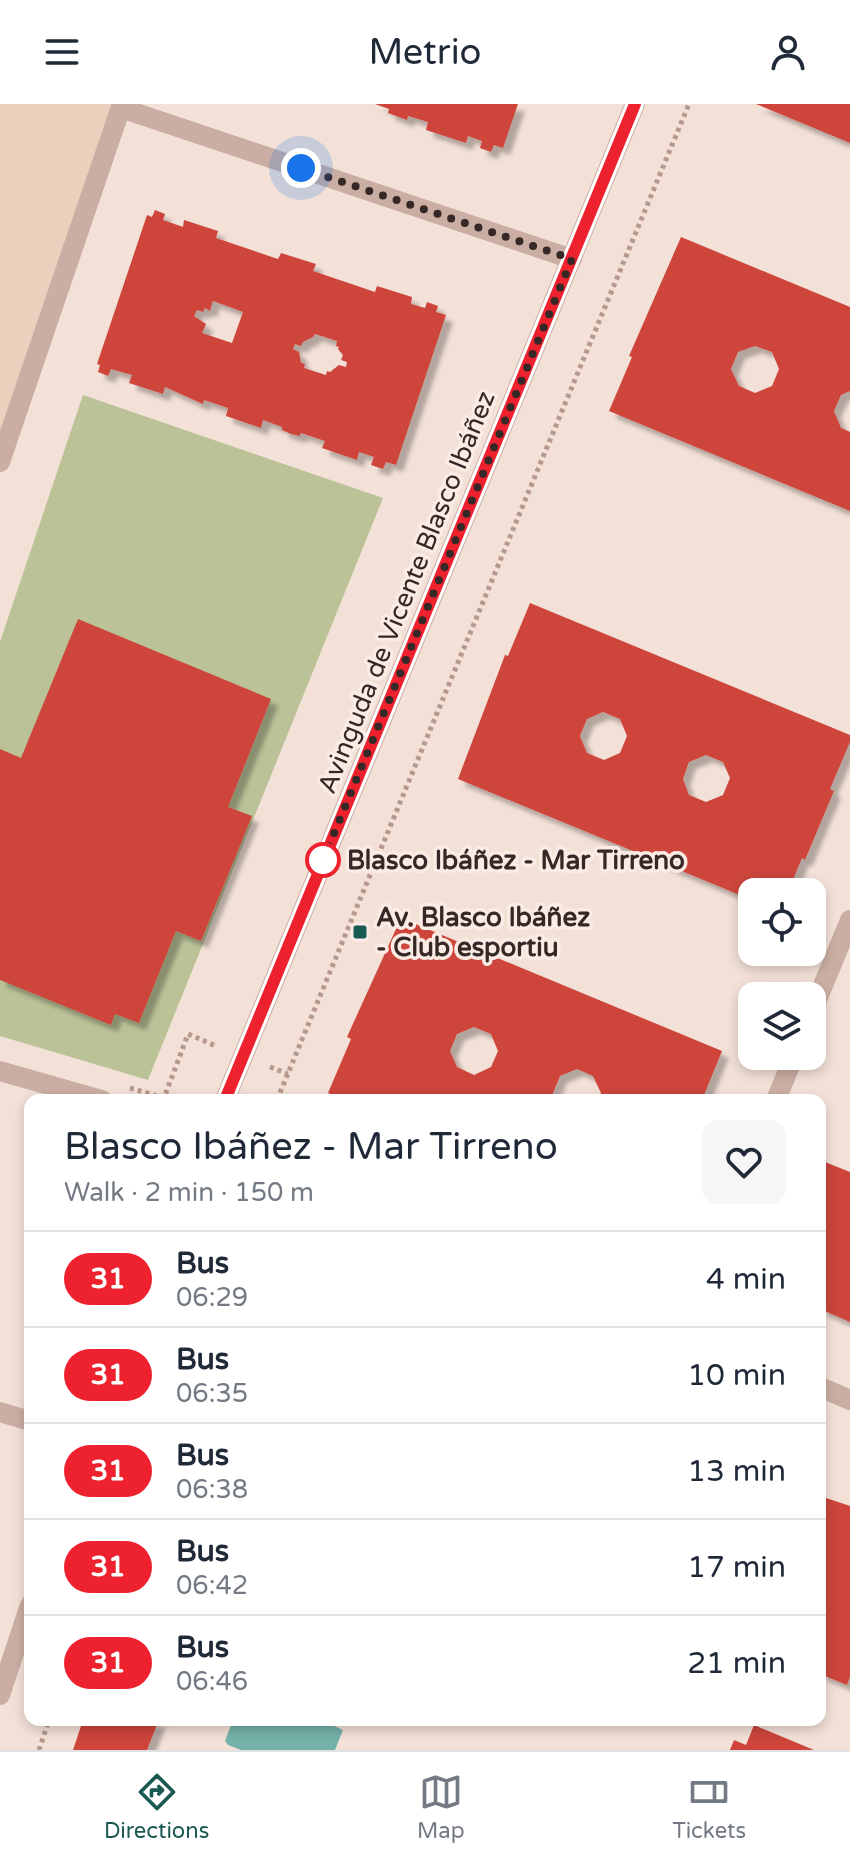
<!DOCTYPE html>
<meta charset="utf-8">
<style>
body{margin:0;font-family:"Varela Round",sans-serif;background:#f6f6f7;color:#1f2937;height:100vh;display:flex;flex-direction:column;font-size:30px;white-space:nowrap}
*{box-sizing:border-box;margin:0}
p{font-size:26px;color:#747a83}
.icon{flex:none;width:44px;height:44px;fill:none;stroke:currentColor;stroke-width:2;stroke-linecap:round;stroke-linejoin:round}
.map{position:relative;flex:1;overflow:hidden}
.drawer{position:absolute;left:24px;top:990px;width:802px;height:632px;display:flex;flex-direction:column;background:#fff;border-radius:16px;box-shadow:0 4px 12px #0003}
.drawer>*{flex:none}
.badge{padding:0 16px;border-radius:26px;font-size:28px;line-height:52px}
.tools{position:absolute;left:738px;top:774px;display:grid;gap:16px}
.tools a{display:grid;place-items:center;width:88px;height:88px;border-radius:16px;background:#fff;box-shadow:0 4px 12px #0003;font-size:40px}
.you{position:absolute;width:40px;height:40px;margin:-20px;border:6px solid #fff;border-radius:50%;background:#1a73e8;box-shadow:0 0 0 12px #1a73e833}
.map>.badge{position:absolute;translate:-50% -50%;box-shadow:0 0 0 4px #fff}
.round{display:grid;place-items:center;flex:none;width:84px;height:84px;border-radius:16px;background:#f6f6f7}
.summary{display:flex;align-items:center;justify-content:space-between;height:136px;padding:0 40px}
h1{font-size:38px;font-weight:600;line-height:60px}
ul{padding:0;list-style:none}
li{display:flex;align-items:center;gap:24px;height:96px;padding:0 40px;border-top:2px solid #e0e1e3}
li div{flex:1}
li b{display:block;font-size:30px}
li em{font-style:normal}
li .badge{min-width:88px;font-weight:700;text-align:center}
header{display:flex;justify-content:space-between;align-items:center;height:104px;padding:0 40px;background:#fff;font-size:36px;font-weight:600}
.dock{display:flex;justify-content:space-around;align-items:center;height:112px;border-top:2px solid #e0e1e3;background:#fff;font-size:22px;color:#747a83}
.dock a{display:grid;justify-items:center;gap:4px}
.dock .active{color:#195952}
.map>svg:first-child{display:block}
</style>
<header><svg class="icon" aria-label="menu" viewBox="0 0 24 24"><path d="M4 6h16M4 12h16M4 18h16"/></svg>Metrio<svg class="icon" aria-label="person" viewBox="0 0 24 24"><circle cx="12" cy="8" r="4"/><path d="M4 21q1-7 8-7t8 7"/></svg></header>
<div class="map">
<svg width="850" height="1646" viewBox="0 0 850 1646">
<defs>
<filter id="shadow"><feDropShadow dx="7" dy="7" stdDeviation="2" flood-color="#0004"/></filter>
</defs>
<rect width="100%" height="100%" fill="#f3e1d8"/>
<path fill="#bbc297" d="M 83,291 L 383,394 L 148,976 L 0,932 L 0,538 Z"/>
<path fill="#eccfbd" d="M 0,0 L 121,0 L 0,334 Z"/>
<path fill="#75b1a9" d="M 233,1616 L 332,1616 L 330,1620 L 343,1626 L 335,1646 L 241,1646 L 228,1641 L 225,1637 Z"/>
<g fill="#cd453b" fill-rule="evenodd" filter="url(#shadow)">
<path d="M 375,0 L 518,0 L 503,44 L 494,41 L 491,48 L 480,44 L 482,37 L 468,32 L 466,39 L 426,26 L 428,18 L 408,12 L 407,16 L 388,9 L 389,5 Z"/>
<path d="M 756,0 L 850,0 L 850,39 Z"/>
<path d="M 155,106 L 165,110 L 163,116 L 183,123 L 184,116 L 218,127 L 216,134 L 278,155 L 281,149 L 316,160 L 313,167 L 375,188 L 377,182 L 412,193 L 411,200 L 425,204 L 427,198 L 438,202 L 436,208 L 446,211 L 396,361 L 386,358 L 383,365 L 371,361 L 374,353 L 359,348 L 357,356 L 322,344 L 325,337 L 301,329 L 300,332 L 291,330 L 282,326 L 282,323 L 263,316 L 261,324 L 226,312 L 228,304 L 204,296 L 203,300 L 165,283 L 163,290 L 129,279 L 132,271 L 111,265 L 108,272 L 98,268 L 100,261 L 97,260 L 147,111 L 152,113 ZM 213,197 L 243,208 L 232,239 L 202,229 L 206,220 L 194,212 L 197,206 L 203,208 L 205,204 L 210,207 ZM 315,230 L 337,237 L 336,242 L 339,243 L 338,245 L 343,251 L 341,256 L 347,258 L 346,263 L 339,261 L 330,268 L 327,267 L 326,271 L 304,264 L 305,260 L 301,259 L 299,248 L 293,245 L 295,240 L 301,242 L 303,238 L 313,233 Z"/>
<path d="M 681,133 L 850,203 L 850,287 L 841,291 L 834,307 L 841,324 L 850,328 L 850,407 L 609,307 L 632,253 L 629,252 ZM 755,242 L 772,248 L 779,265 L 772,282 L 755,289 L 739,282 L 731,265 L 738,248 Z"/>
<path d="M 530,499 L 850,631 L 850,638 L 830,685 L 834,687 L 805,756 L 802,754 L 788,788 L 752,788 L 752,796 L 458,675 L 505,551 L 508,552 ZM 603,608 L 620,615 L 627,632 L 620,649 L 604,656 L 587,649 L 580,632 L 587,615 ZM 706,651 L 723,658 L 730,674 L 723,691 L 706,698 L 689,691 L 683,675 L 689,658 Z"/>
<path d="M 78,515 L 271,595 L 228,703 L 252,712 L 201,837 L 176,827 L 139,919 L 115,910 L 111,921 L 0,876 L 0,645 L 21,654 Z"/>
<path d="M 401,814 L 722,947 L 702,996 L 598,996 L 601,989 L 593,972 L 577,965 L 560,972 L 553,989 L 556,996 L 346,996 L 328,989 L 351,935 L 347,933 ZM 474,923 L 491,930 L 498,947 L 491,963 L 474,971 L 457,963 L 450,947 L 457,930 Z"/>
<path d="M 825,1058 L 850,1068 L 850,1218 L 820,1205 L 820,1071 Z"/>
<path d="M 820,1392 L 850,1402 L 850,1573 L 847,1581 L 820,1570 Z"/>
<path d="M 83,1616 L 159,1616 L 147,1646 L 73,1646 Z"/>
<path d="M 754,1621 L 814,1646 L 730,1646 L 734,1636 L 746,1641 Z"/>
</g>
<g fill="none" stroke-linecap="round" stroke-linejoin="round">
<g stroke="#b7988d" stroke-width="5" stroke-dasharray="4 4" stroke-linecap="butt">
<path d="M 270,963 L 288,970"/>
<path d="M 130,984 L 164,994 L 188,930 L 216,942"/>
<path d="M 277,996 L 689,0"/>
<path d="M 39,1646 L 49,1616"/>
</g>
<g stroke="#cbaea3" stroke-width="20">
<path d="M 121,4 L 572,155"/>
<path d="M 0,358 L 122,0"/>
<path d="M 812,908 L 850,816"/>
<path d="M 776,996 L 794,952"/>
<path d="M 0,1308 L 30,1317"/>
</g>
<g stroke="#cbaea3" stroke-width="20">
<path d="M 0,967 L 102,996"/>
<path d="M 225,996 L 635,0"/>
<path d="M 820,1283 L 850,1296"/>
<path d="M 0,1591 L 30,1501"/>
</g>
</g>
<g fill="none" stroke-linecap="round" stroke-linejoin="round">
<g stroke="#fff" stroke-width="18">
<path id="line" d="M 225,996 L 635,0"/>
</g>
<use href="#line" stroke="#ed222e" stroke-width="12"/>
<path stroke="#362826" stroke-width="8" stroke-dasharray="0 14.4" d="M 301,64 L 572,155 L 323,756"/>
</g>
<circle fill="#fff" stroke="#ed222e" stroke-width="4" cx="323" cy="756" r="16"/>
<rect fill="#195952" stroke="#faece4" stroke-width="3" x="352" y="820" width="16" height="16" rx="4"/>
<g text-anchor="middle" stroke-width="7" stroke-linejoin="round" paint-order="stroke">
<g font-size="26" fill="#362826" stroke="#faece4">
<text transform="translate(406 488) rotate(-68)" y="9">Avinguda de Vicente Blasco Ibáñez</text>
</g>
<g font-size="26" font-weight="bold" fill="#362826" stroke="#faece4" text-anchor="start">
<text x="347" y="765">Blasco Ibáñez - Mar Tirreno</text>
</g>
<g font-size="26" font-weight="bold" fill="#362826" stroke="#faece4" text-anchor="start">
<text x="376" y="822">Av. Blasco Ibáñez<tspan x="376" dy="30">- Club esportiu</tspan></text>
</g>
</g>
</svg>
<div class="tools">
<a><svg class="icon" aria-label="locate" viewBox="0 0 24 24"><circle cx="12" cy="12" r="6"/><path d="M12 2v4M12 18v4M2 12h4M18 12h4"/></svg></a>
<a><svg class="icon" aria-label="layers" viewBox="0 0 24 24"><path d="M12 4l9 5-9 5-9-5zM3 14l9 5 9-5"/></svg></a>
</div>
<div class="you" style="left:301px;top:64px"></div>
<section class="drawer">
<div class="summary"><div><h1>Blasco Ibáñez - Mar Tirreno</h1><p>Walk · 2 min · 150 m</p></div><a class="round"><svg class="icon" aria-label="heart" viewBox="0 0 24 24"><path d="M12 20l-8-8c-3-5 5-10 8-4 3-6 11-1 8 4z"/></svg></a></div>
<ul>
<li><span class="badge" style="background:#ed222e;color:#fff">31</span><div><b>Bus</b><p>06:29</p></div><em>4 min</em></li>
<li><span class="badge" style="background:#ed222e;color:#fff">31</span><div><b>Bus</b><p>06:35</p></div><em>10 min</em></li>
<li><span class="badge" style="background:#ed222e;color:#fff">31</span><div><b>Bus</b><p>06:38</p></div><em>13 min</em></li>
<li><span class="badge" style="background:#ed222e;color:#fff">31</span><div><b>Bus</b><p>06:42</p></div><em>17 min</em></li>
<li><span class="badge" style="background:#ed222e;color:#fff">31</span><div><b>Bus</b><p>06:46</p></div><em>21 min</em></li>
</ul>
</section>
</div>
<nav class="dock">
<a class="active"><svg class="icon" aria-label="directions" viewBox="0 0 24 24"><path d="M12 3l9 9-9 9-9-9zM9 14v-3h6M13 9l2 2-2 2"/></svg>Directions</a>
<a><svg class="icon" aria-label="map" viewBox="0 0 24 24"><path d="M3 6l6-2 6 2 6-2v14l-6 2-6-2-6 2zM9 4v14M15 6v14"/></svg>Map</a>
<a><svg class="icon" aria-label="tickets" viewBox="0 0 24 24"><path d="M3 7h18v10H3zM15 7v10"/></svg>Tickets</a>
</nav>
